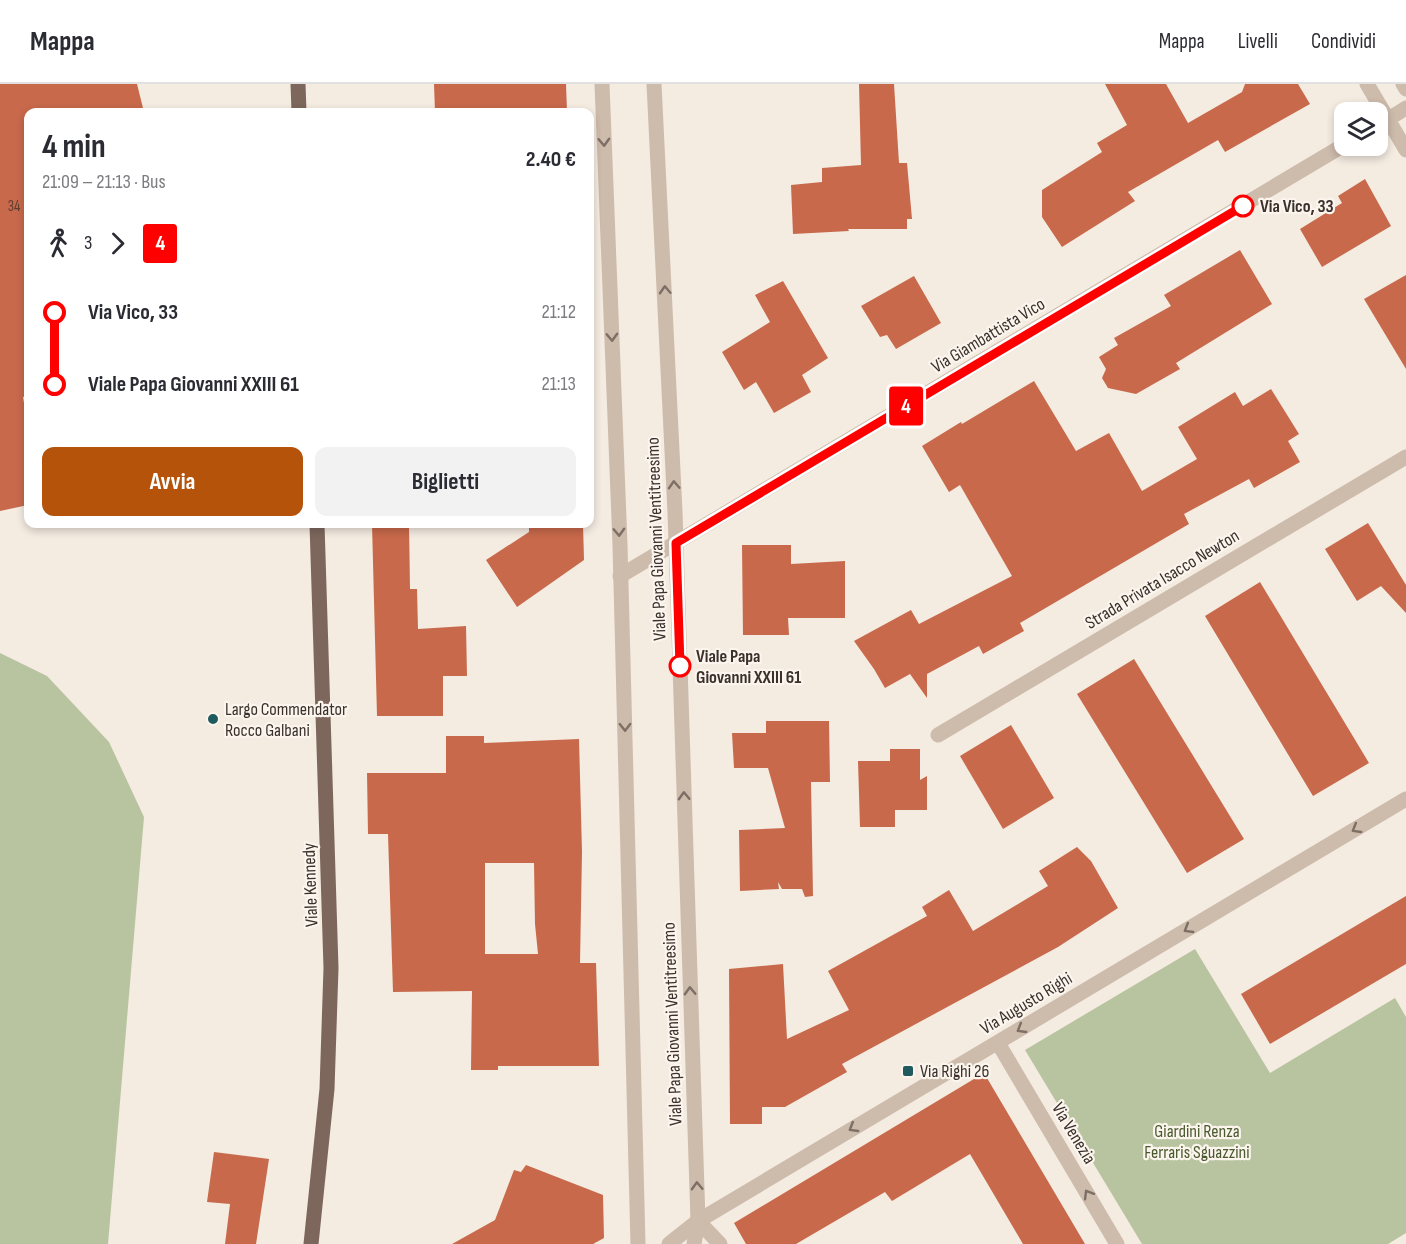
<!DOCTYPE html>
<html lang="it">
<meta charset="utf-8">
<style>
body{margin:0;font-family:"Sofia Sans Condensed",sans-serif;background:#f2f2f3;color:#2b2b33;height:100vh;display:flex;flex-direction:column;font-size:22px;white-space:nowrap}
*{box-sizing:border-box;margin:0}
p{font-size:20px;color:#7c7c81}
.icon{flex:none;width:33px;height:33px;fill:none;stroke:currentColor;stroke-width:2;stroke-linecap:round;stroke-linejoin:round}
.map{position:relative;flex:1;overflow:hidden}
.panel{position:absolute;left:24px;top:24px;width:570px;height:420px;display:flex;flex-direction:column;background:#fff;border-radius:12px;box-shadow:0 3px 9px #0003}
.panel>*{flex:none}
.badge{padding:0 12px;border-radius:4px;font-size:21px;line-height:39px}
.tools{position:absolute;left:1334px;top:18px;display:grid;gap:12px}
.tools a{display:grid;place-items:center;width:54px;height:54px;border-radius:12px;background:#fff;box-shadow:0 3px 9px #0003;font-size:30px}
.map>.badge{position:absolute;translate:-50% -50%;box-shadow:0 0 0 3px #fff}
.legs{display:flex;align-items:center;gap:9px;height:66px;padding:0 18px;font-size:20px}
.legs p{margin-inline-start:auto}
.headline{display:flex;align-items:center;justify-content:space-between;height:102px;padding:0 18px}
h1{font-size:33px;font-weight:700;line-height:45px}
.button{display:flex;gap:12px;margin-top:auto;padding:12px 18px}
.button a{flex:1;height:69px;border-radius:12px;background:#b45309;color:#fff;font-size:24px;font-weight:700;line-height:69px;text-align:center}
.button a+a{background:#f2f2f3;color:#2b2b33}
ul{padding:0 18px;list-style:none}
li{display:flex;align-items:center;gap:21px;height:72px;font-size:22px}
li i{display:grid;place-items:center;width:9px;height:100%;margin:0 8px;background:currentColor}
li i::after{content:'';width:15px;height:15px;margin:-8px;border:4px solid;border-radius:50%;background:#fff}
li p{margin-inline-start:auto}
li:first-child i{background:linear-gradient(#0000 50%,currentColor 0)}
li:last-child i{background:linear-gradient(currentColor 50%,#0000 0)}
header{display:flex;align-items:center;gap:36px;box-sizing:border-box;height:84px;padding:0 30px;background:#fff;border-bottom:2px solid #e1e1e2}
header strong{font-size:28px}
nav{display:flex;gap:33px;margin-inline-start:auto;font-size:21px}
.map>svg:first-child{display:block}
</style>
<header>
<strong>Mappa</strong>
<nav><a>Mappa</a><a>Livelli</a><a>Condividi</a></nav>
</header>
<div class="map">
<svg width="1406" height="1160" viewBox="0 0 1406 1160">
<rect width="100%" height="100%" fill="#f4ebe1"/>
<g fill="#b8c4a0">
<path d="M 0,569 L 47,592 L 109,658 L 144,733 L 108,1160 L 0,1160 Z"/>
<path d="M 1195,865 L 1270,989 L 1395,914 L 1406,933 L 1406,1149 L 1388,1160 L 1142,1160 L 1025,966 Z"/>
</g>
<g fill="#c8694b" fill-rule="evenodd">
<path d="M 0,0 L 137,0 L 144,28 L 28,28 L 28,312 L 23,313 L 28,343 L 28,421 L 0,427 Z"/>
<path d="M 434,0 L 566,0 L 567,28 L 435,28 Z"/>
<path d="M 859,0 L 894,0 L 899,79 L 907,79 L 912,135 L 907,135 L 907,145 L 848,145 L 849,147 L 793,150 L 791,101 L 822,98 L 822,84 L 861,81 Z"/>
<path d="M 1105,0 L 1166,0 L 1188,39 L 1242,8 L 1245,0 L 1298,0 L 1310,20 L 1225,68 L 1218,56 L 1128,108 L 1135,117 L 1062,163 L 1042,133 L 1042,106 L 1102,68 L 1097,59 L 1127,41 Z"/>
<path d="M 1365,95 L 1391,142 L 1322,183 L 1300,145 L 1342,119 L 1338,112 Z"/>
<path d="M 1240,166 L 1272,220 L 1176,279 L 1180,285 L 1136,310 L 1108,304 L 1102,294 L 1106,285 L 1099,273 L 1118,261 L 1114,254 L 1171,222 L 1164,211 Z"/>
<path d="M 1406,191 L 1406,285 L 1364,215 Z"/>
<path d="M 914,192 L 941,239 L 896,265 L 887,251 L 880,253 L 861,222 Z"/>
<path d="M 783,197 L 828,274 L 802,291 L 811,308 L 774,329 L 756,298 L 744,306 L 722,268 L 770,238 L 755,211 Z"/>
<path d="M 1034,297 L 1076,367 L 1109,349 L 1142,407 L 1197,375 L 1178,343 L 1235,308 L 1243,322 L 1271,305 L 1299,350 L 1288,357 L 1300,378 L 1254,404 L 1249,395 L 1184,430 L 1189,440 L 1020,539 L 1024,547 L 983,570 L 979,562 L 927,590 L 927,614 L 910,590 L 885,604 L 874,585 L 854,557 L 911,526 L 919,540 L 1012,492 L 960,401 L 949,408 L 922,362 L 961,338 L 962,340 Z"/>
<path d="M 1368,439 L 1406,501 L 1406,529 L 1381,502 L 1357,517 L 1325,465 Z"/>
<path d="M 372,440 L 409,440 L 410,505 L 417,505 L 418,545 L 466,542 L 467,592 L 443,592 L 443,632 L 377,632 Z"/>
<path d="M 529,440 L 583,440 L 584,476 L 517,523 L 486,476 L 529,448 Z"/>
<path d="M 742,461 L 791,461 L 791,480 L 845,477 L 845,534 L 788,534 L 789,551 L 743,551 Z"/>
<path d="M 1260,498 L 1369,679 L 1313,712 L 1205,532 Z"/>
<path d="M 1134,575 L 1244,755 L 1187,789 L 1077,610 Z"/>
<path d="M 766,637 L 829,637 L 830,698 L 811,698 L 813,812 L 805,813 L 802,805 L 782,805 L 778,798 L 779,805 L 740,807 L 739,746 L 785,744 L 768,684 L 734,684 L 732,649 L 766,649 Z"/>
<path d="M 1011,641 L 1054,714 L 1003,745 L 960,672 Z"/>
<path d="M 446,652 L 484,652 L 484,659 L 579,655 L 582,768 L 580,879 L 596,879 L 599,982 L 498,982 L 498,986 L 471,986 L 472,907 L 393,908 L 388,750 L 368,750 L 367,689 L 446,689 ZM 485,779 L 534,779 L 535,840 L 538,870 L 485,870 Z"/>
<path d="M 890,665 L 920,665 L 920,696 L 927,692 L 927,726 L 895,726 L 895,743 L 860,743 L 858,677 L 890,677 Z"/>
<path d="M 1077,763 L 1091,777 L 1118,824 L 1058,863 L 842,980 L 847,988 L 785,1023 L 762,1023 L 762,1040 L 730,1040 L 729,885 L 783,880 L 787,955 L 849,926 L 828,887 L 927,832 L 922,823 L 949,806 L 973,847 L 1048,802 L 1039,787 Z"/>
<path d="M 1406,812 L 1406,880 L 1270,960 L 1241,910 Z"/>
<path d="M 984,989 L 1085,1160 L 1023,1160 L 970,1070 L 892,1117 L 885,1108 L 796,1160 L 746,1160 L 734,1139 Z"/>
<path d="M 214,1068 L 269,1075 L 256,1160 L 225,1160 L 230,1120 L 207,1118 Z"/>
<path d="M 526,1081 L 603,1111 L 604,1154 L 593,1160 L 452,1160 L 495,1136 L 514,1086 L 521,1088 Z"/>
</g>
<g fill="none" stroke-linecap="round" stroke-linejoin="round">
<g stroke="#cdbbac" stroke-width="15">
<path d="M 1377,42 L 1406,24"/>
<path d="M 620,492 L 1344,61"/>
<path d="M 938,651 L 1406,373"/>
<path d="M 998,959 L 1117,1160"/>
<path d="M 698,1137 L 720,1160"/>
<path d="M 669,1160 L 698,1137 L 1406,715"/>
</g>
<g stroke="#cdbbac" stroke-width="15">
<path d="M 602,0 L 620,461 L 638,1160"/>
<path d="M 654,0 L 675,428 L 698,1137 L 694,1160"/>
<path d="M 1367,0 L 1406,66"/>
<path d="M 1403,0 L 1406,5"/>
</g>
<g stroke="#7d675c" stroke-width="15">
<path d="M 298,0 L 299,28"/>
<path d="M 311,1160 L 327,1005 L 331,884 L 317,440"/>
</g>
</g>
<defs><path id="oneway-chevron" d="M-2-3.5L2.5 0L-2 3.5" fill="none" stroke-width="1.6" stroke-linecap="round" stroke-linejoin="round" transform="scale(1.5)"/></defs>
<g stroke="#7d6f65">
<use href="#oneway-chevron" transform="translate(604 58) rotate(88)"/>
<use href="#oneway-chevron" transform="translate(665 206) rotate(-93)"/>
<use href="#oneway-chevron" transform="translate(612 253) rotate(88)"/>
<use href="#oneway-chevron" transform="translate(674 401) rotate(-93)"/>
<use href="#oneway-chevron" transform="translate(619 448) rotate(88)"/>
<use href="#oneway-chevron" transform="translate(625 643) rotate(89)"/>
<use href="#oneway-chevron" transform="translate(684 712) rotate(-92)"/>
<use href="#oneway-chevron" transform="translate(1356 745) rotate(149)"/>
<use href="#oneway-chevron" transform="translate(1188 845) rotate(149)"/>
<use href="#oneway-chevron" transform="translate(690 907) rotate(-92)"/>
<use href="#oneway-chevron" transform="translate(1021 945) rotate(149)"/>
<use href="#oneway-chevron" transform="translate(853 1044) rotate(149)"/>
<use href="#oneway-chevron" transform="translate(697 1102) rotate(-92)"/>
<use href="#oneway-chevron" transform="translate(1088 1110) rotate(-121)"/>
</g>
<g fill="none" stroke-linecap="round" stroke-linejoin="round">
<g stroke="#fff" stroke-width="14">
<path id="line-1" d="M 680,582 L 676,459 L 1243,122"/>
</g>
<use href="#line-1" stroke="#f00" stroke-width="9"/>
</g>
<g fill="#fff" stroke="#f00" stroke-width="3">
<circle cx="1243" cy="122" r="10"/>
<circle cx="680" cy="582" r="10"/>
</g>
<g fill="#1f5a5e" stroke="#fbf5ee" stroke-width="2">
<circle cx="213" cy="635" r="6"/>
<rect x="902" y="981" width="12" height="12" rx="3"/>
</g>
<g text-anchor="middle" stroke-width="4.5" stroke-linejoin="round" paint-order="stroke">
<g font-size="15" fill="#5e3e33">
<text x="14" y="127">34</text>
</g>
<g font-size="18" font-weight="bold" fill="#3b302b" stroke="#fbf5ee" text-anchor="start">
<text x="1260" y="128">Via Vico, 33</text>
<text x="696" y="578">Viale Papa<tspan x="696" dy="21">Giovanni XXIII 61</tspan></text>
</g>
<g font-size="18" fill="#3b302b" stroke="#fbf5ee">
<text transform="translate(988 251) rotate(-31)" y="6">Via Giambattista Vico</text>
<text transform="translate(656 455) rotate(-92)" y="6">Viale Papa Giovanni Ventitreesimo</text>
<text transform="translate(1162 495) rotate(-31)" y="6">Strada Privata Isacco Newton</text>
<text transform="translate(310 801) rotate(-92)" y="6">Viale Kennedy</text>
<text transform="translate(1026 919) rotate(-31)" y="6">Via Augusto Righi</text>
<text transform="translate(672 940) rotate(-92)" y="6">Viale Papa Giovanni Ventitreesimo</text>
<text transform="translate(1074 1049) rotate(59)" y="6">Via Venezia</text>
</g>
<g font-size="18" fill="#3b302b" stroke="#fbf5ee" text-anchor="start">
<text x="225" y="631">Largo Commendator<tspan x="225" dy="21">Rocco Galbani</tspan></text>
<text x="920" y="993">Via Righi 26</text>
</g>
<g font-size="18" fill="#4a5a2e" stroke="#fbf5ee">
<text x="1197" y="1053">Giardini Renza<tspan x="1197" dy="21">Ferraris Sguazzini</tspan></text>
</g>
</g>
</svg>
<div class="tools">
<a><svg class="icon" aria-label="layers" viewBox="0 0 24 24"><path d="M12 4l9 5-9 5-9-5zM3 14l9 5 9-5"/></svg></a>
</div>
<b class="badge" style="left:906px;top:322px;background:#f00;color:#fff">4</b>
<section class="panel">
<div class="headline"><div><h1>4 min</h1><p>21:09 – 21:13 · Bus</p></div><b>2.40 €</b></div>
<div class="legs"><svg class="icon" aria-label="walk" viewBox="0 0 24 24"><circle cx="13" cy="4" r="2"/><path d="M13 8l-2 6 4 7M11 14l-3 7M7 12l3-4h3l4 4"/></svg>3<svg class="icon" aria-label="forward" viewBox="0 0 24 24"><path d="M9 5l7 7-7 7"/></svg><b class="badge" style="background:#f00;color:#fff">4</b></div>
<ul>
<li><i style="color:#f00"></i><b>Via Vico, 33</b><p>21:12</p></li>
<li><i style="color:#f00"></i><b>Viale Papa Giovanni XXIII 61</b><p>21:13</p></li>
</ul>
<div class="button"><a>Avvia</a><a>Biglietti</a></div>
</section>
</div>
